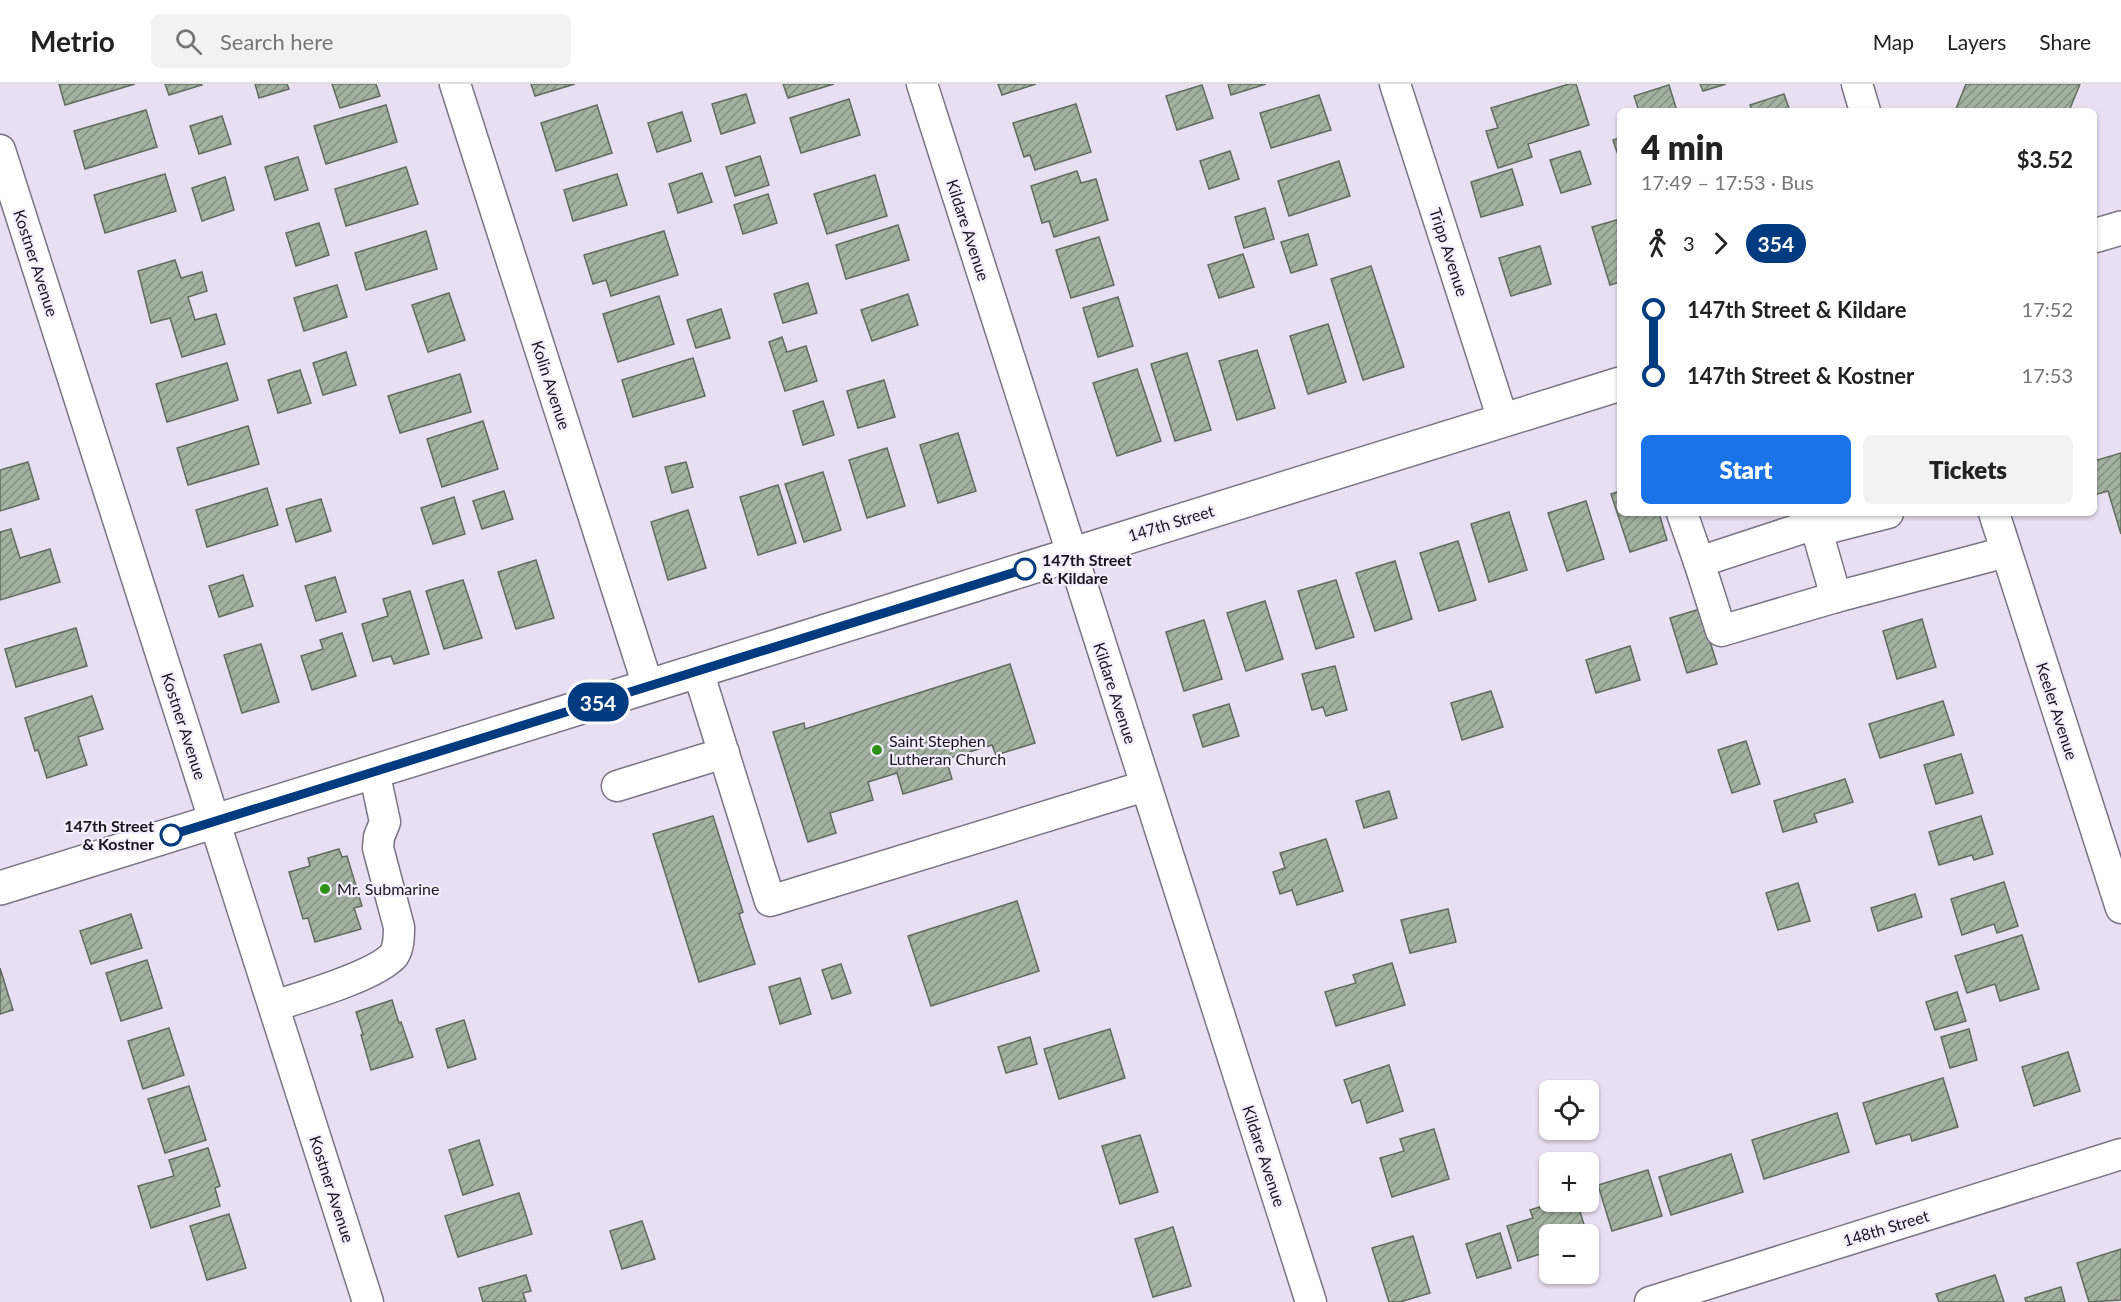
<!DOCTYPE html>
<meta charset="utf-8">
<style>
body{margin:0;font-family:Lato,sans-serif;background:#f2f2f2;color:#222;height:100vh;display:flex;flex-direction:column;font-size:22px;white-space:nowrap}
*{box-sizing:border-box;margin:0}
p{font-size:20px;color:#767676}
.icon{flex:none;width:33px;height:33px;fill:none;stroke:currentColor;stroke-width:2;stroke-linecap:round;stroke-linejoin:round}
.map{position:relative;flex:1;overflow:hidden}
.panel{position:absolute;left:1617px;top:24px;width:480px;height:408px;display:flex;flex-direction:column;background:#fff;border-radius:9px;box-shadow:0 2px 4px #0004}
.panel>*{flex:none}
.badge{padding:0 12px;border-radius:20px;font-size:21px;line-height:39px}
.tools{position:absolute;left:1539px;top:996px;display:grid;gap:12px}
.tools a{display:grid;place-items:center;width:60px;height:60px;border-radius:9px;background:#fff;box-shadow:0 2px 4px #0004;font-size:30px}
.map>.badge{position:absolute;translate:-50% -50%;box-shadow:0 0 0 3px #fff}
.legs{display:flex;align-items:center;gap:9px;height:66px;padding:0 24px;font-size:20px}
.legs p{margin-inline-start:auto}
.head{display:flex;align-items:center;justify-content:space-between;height:102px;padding:0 24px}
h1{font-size:33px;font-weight:800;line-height:45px}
.button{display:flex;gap:12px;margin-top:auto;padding:12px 24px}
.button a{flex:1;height:69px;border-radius:9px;background:#1a73e8;color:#fff;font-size:24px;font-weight:800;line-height:69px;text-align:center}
.button a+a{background:#f2f2f2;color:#222}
ul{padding:0 24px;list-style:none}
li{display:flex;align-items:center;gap:21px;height:66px;font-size:22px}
li i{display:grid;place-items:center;width:9px;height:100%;margin:0 8px;background:currentColor}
li i::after{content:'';width:15px;height:15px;margin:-8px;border:4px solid;border-radius:50%;background:#fff}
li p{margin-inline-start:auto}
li:first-child i{background:linear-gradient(#0000 50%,currentColor 0)}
li:last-child i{background:linear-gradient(currentColor 50%,#0000 0)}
header{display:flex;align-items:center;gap:36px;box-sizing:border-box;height:84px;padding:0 30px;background:#fff;border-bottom:2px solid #e0e0e0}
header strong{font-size:28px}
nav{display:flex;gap:33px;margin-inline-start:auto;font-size:21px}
.search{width:420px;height:54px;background:#f2f2f2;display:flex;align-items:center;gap:15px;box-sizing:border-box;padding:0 21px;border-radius:9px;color:#767676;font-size:22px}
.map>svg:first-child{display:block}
</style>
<header>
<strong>Metrio</strong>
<div class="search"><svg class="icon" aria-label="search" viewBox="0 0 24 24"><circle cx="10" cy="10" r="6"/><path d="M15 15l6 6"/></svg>Search here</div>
<nav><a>Map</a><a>Layers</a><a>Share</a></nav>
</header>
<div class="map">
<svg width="2121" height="1218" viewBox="0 0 2121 1218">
<defs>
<pattern id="building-hatch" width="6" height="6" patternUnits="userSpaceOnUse" patternTransform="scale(1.5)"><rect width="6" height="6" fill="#a3b1a1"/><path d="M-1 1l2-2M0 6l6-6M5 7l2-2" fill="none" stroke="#848f82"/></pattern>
</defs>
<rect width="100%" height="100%" fill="#e8dff3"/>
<g fill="url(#building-hatch)" stroke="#606d5e" stroke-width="1.5">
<path d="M 59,0 L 135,0 L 65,21 Z"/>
<path d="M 165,0 L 201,0 L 202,1 L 169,11 Z"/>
<path d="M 255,0 L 287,0 L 289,5 L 259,14 Z"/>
<path d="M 332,0 L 376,0 L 380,12 L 340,24 Z"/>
<path d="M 531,0 L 575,0 L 535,12 Z"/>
<path d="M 783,0 L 834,0 L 788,14 Z"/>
<path d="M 998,0 L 1036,0 L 1002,11 Z"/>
<path d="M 1228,0 L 1266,0 L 1231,11 Z"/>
<path d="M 1569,0 L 1576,0 L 1589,41 L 1528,60 L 1532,73 L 1498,84 L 1486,47 L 1498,44 L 1491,24 Z"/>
<path d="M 1700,0 L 1726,0 L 1703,7 Z"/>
<path d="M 1966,0 L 2080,0 L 2069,27 L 1955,27 Z"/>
<path d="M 1202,1 L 1213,34 L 1177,46 L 1166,12 Z"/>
<path d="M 1669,1 L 1677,27 L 1639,27 L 1634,12 Z"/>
<path d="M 746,10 L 755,39 L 721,50 L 712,20 Z"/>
<path d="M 1784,10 L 1790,27 L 1752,27 L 1750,21 Z"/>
<path d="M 1319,11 L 1331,46 L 1271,64 L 1260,29 Z"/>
<path d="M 849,15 L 860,51 L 801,69 L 790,34 Z"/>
<path d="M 1076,20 L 1091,68 L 1035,86 L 1030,71 L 1024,73 L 1013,39 Z"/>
<path d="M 386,21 L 397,58 L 326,80 L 314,42 Z"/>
<path d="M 597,21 L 612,69 L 556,87 L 541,39 Z"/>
<path d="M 146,26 L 157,63 L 85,85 L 74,47 Z"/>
<path d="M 682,28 L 691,57 L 657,68 L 648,39 Z"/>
<path d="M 222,32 L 231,60 L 199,70 L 190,42 Z"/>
<path d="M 1620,54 L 1620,77 L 1613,56 Z"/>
<path d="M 1230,67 L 1239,95 L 1209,105 L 1200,77 Z"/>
<path d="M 1580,67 L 1591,100 L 1561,109 L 1550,76 Z"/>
<path d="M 760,72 L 769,101 L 735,112 L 726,83 Z"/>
<path d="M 298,73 L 308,106 L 275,116 L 265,83 Z"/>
<path d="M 1339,77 L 1350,112 L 1289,132 L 1278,97 Z"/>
<path d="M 406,83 L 418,120 L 346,142 L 335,105 Z"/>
<path d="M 1512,85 L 1523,121 L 1481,133 L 1471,98 Z"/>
<path d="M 1077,87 L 1081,99 L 1096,95 L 1108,136 L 1054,153 L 1049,137 L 1042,139 L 1031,102 Z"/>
<path d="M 702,89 L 712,118 L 678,129 L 669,100 Z"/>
<path d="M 165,90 L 176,127 L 105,149 L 94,111 Z"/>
<path d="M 617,90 L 627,121 L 573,137 L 564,106 Z"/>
<path d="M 875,91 L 887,132 L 827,150 L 814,110 Z"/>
<path d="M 225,93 L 234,126 L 202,137 L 192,104 Z"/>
<path d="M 768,110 L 777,139 L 743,150 L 734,121 Z"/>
<path d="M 1265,124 L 1274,155 L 1244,164 L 1235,133 Z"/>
<path d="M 1620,135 L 1620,198 L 1610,201 L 1592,143 Z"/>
<path d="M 319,139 L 329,171 L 296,182 L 286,149 Z"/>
<path d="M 898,141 L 909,176 L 846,195 L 836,161 Z"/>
<path d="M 426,147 L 437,185 L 366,206 L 355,169 Z"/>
<path d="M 664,147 L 678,191 L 611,212 L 606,196 L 593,200 L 584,171 Z"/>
<path d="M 1308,150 L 1317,181 L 1291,189 L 1281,158 Z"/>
<path d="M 1099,153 L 1114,201 L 1071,214 L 1056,166 Z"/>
<path d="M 1540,162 L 1551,200 L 1511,212 L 1499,174 Z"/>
<path d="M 1243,170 L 1254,203 L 1219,214 L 1208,181 Z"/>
<path d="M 175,176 L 181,194 L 202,188 L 207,207 L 188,213 L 195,236 L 216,230 L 225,260 L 182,273 L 170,234 L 151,239 L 138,187 Z"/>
<path d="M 1371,182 L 1404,283 L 1363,296 L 1331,195 Z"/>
<path d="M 808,199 L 817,229 L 783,239 L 774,210 Z"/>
<path d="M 337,201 L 347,233 L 304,247 L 294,214 Z"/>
<path d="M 449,209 L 465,256 L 428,268 L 412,221 Z"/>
<path d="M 908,210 L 918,241 L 872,257 L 861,226 Z"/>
<path d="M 659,212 L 674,260 L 618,278 L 603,230 Z"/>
<path d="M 1118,213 L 1133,262 L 1098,273 L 1083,224 Z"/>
<path d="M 721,225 L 730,254 L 696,264 L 687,236 Z"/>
<path d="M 1328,240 L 1346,298 L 1308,310 L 1290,252 Z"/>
<path d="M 782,253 L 787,268 L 806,262 L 817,297 L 785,307 L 769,258 Z"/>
<path d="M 1257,266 L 1275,324 L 1237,336 L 1219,277 Z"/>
<path d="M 346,268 L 356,301 L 323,311 L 313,279 Z"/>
<path d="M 1187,269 L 1211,346 L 1175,357 L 1151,280 Z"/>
<path d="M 693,274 L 705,312 L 633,333 L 622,296 Z"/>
<path d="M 227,279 L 238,316 L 167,338 L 156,300 Z"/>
<path d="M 1137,285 L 1161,357 L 1117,372 L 1093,299 Z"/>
<path d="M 300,286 L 311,319 L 278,329 L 268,296 Z"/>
<path d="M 460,290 L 471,328 L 400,349 L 388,312 Z"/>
<path d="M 884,296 L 895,333 L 858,344 L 847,307 Z"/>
<path d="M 823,317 L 834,351 L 803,361 L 793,327 Z"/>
<path d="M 483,337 L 498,385 L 442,403 L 427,355 Z"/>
<path d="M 248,342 L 259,380 L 188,401 L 177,364 Z"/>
<path d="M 958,349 L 976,407 L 938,419 L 920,361 Z"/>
<path d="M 887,364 L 905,422 L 867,434 L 849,376 Z"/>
<path d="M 2121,369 L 2121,450 L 2108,407 L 2094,411 L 2094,377 Z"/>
<path d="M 28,378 L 39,415 L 0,427 L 0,386 Z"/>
<path d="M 686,378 L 693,403 L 672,409 L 665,383 Z"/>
<path d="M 823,388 L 841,446 L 804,458 L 785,400 Z"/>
<path d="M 778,401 L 796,459 L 758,471 L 740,413 Z"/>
<path d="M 267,404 L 278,441 L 207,463 L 196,426 Z"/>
<path d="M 504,407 L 513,435 L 482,445 L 473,417 Z"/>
<path d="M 1620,407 L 1620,429 L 1659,429 L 1667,456 L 1630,468 L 1611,410 Z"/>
<path d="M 454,413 L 465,450 L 433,460 L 421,424 Z"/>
<path d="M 321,415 L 331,447 L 296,458 L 286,425 Z"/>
<path d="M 1586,417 L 1604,475 L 1567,487 L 1548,429 Z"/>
<path d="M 688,426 L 706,484 L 668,496 L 651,438 Z"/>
<path d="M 1509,428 L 1527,486 L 1489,498 L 1471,440 Z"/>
<path d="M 11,445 L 20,474 L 50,465 L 60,498 L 0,516 L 0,448 Z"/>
<path d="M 1458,457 L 1476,516 L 1439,527 L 1420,469 Z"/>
<path d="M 536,476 L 554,534 L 516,545 L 498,488 Z"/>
<path d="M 1395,477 L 1412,535 L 1375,547 L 1356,489 Z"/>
<path d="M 243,491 L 253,522 L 219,533 L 209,502 Z"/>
<path d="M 335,493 L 346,528 L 316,537 L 305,502 Z"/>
<path d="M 463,496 L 482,554 L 444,565 L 426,507 Z"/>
<path d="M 1336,496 L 1354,553 L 1316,565 L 1298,507 Z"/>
<path d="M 410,507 L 429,570 L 394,580 L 391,572 L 373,577 L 362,540 L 388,532 L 383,515 Z"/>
<path d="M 1265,517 L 1283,575 L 1246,587 L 1227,529 Z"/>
<path d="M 1700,525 L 1717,580 L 1687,589 L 1670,534 Z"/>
<path d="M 1922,535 L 1936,583 L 1897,595 L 1883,547 Z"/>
<path d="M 1204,536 L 1222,595 L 1184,607 L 1166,548 Z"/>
<path d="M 76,544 L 87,582 L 16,603 L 5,565 Z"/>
<path d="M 342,549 L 356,592 L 312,606 L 301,572 L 323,565 L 320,556 Z"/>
<path d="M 261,560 L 279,618 L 242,629 L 224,571 Z"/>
<path d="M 1630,562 L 1640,596 L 1596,609 L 1586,576 Z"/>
<path d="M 1010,580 L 1035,659 L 996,671 L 992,661 L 946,675 L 952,695 L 903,710 L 897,689 L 868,698 L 873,716 L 830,729 L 836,749 L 808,758 L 773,648 L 804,639 L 805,645 Z"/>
<path d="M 1335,582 L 1347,626 L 1326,632 L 1323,623 L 1312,626 L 1302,590 Z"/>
<path d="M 1491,607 L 1503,643 L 1462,656 L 1451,619 Z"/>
<path d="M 92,612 L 103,645 L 78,653 L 87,681 L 47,694 L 38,666 L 35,667 L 25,634 Z"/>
<path d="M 1943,617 L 1954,651 L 1880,674 L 1869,640 Z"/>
<path d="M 1229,620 L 1239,652 L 1203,663 L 1193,631 Z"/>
<path d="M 1746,657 L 1760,700 L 1732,709 L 1718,666 Z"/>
<path d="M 1961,670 L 1973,709 L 1936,720 L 1924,681 Z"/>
<path d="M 1845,695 L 1853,718 L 1814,730 L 1817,738 L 1783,748 L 1774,717 Z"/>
<path d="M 1389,707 L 1397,734 L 1364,744 L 1356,717 Z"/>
<path d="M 713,732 L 743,828 L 739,830 L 755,880 L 699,898 L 653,750 Z"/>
<path d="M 1981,732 L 1993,770 L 1974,776 L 1972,771 L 1939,781 L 1929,748 Z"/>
<path d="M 1326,755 L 1343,807 L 1297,821 L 1292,806 L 1280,810 L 1273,788 L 1285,784 L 1280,769 Z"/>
<path d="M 339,765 L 342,773 L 347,772 L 362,822 L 354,824 L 361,845 L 315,858 L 308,834 L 303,835 L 289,788 L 310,782 L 308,774 Z"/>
<path d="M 2004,798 L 2018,842 L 1997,849 L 1994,840 L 1962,851 L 1951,815 Z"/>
<path d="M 1798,799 L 1810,837 L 1778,846 L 1766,809 Z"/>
<path d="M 1915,810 L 1922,833 L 1878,847 L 1871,824 Z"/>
<path d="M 1017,817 L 1039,887 L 931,922 L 908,852 Z"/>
<path d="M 1448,825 L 1456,858 L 1410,869 L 1401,836 Z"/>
<path d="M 131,830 L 142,864 L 91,880 L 80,847 Z"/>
<path d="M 2022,851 L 2039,905 L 2000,917 L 1995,900 L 1967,909 L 1955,872 Z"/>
<path d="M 147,876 L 162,924 L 121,937 L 106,889 Z"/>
<path d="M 1392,879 L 1405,921 L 1336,942 L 1325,908 L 1356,899 L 1353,891 Z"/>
<path d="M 841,880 L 851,909 L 832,915 L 822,886 Z"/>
<path d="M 0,884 L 13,926 L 0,930 Z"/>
<path d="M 800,894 L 811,930 L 780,940 L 769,903 Z"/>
<path d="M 1957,908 L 1966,937 L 1935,946 L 1926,918 Z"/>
<path d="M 392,916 L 399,939 L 401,938 L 413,973 L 371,986 L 361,951 L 363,950 L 356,928 Z"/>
<path d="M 464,936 L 476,975 L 448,984 L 436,945 Z"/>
<path d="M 169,944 L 184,991 L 143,1005 L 128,957 Z"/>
<path d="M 1110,945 L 1125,994 L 1059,1015 L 1044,965 Z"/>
<path d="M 1969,945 L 1977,976 L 1950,984 L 1941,953 Z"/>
<path d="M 1030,953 L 1037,980 L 1006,989 L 998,963 Z"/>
<path d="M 2068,968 L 2080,1007 L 2034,1022 L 2022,983 Z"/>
<path d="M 1389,981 L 1403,1027 L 1367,1039 L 1360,1016 L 1352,1019 L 1344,996 Z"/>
<path d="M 1943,994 L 1958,1043 L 1912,1057 L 1910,1050 L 1876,1060 L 1863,1019 Z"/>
<path d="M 189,1002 L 206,1056 L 165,1069 L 148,1015 Z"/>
<path d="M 1837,1029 L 1849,1068 L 1764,1095 L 1752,1056 Z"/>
<path d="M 1434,1045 L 1449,1095 L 1392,1113 L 1380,1074 L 1404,1067 L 1400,1055 Z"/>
<path d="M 1140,1051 L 1158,1108 L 1120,1120 L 1102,1062 Z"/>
<path d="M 479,1056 L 493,1101 L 463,1111 L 449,1066 Z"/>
<path d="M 208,1064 L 220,1102 L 215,1104 L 220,1122 L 151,1144 L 138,1102 L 174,1092 L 169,1076 Z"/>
<path d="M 1731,1070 L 1743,1108 L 1671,1131 L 1659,1093 Z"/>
<path d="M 1648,1086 L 1662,1132 L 1612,1147 L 1598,1101 Z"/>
<path d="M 519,1109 L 532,1150 L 458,1173 L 445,1132 Z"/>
<path d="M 1555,1118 L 1577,1118 L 1587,1150 L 1550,1150 L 1550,1167 L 1518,1177 L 1507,1142 L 1533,1134 L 1530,1126 Z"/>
<path d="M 229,1130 L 246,1184 L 207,1196 L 190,1142 Z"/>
<path d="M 642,1137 L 655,1175 L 622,1185 L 610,1147 Z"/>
<path d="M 1173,1143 L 1191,1202 L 1153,1213 L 1135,1155 Z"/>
<path d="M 1500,1149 L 1511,1184 L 1477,1194 L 1466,1160 Z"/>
<path d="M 1413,1152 L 1430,1209 L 1400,1218 L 1389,1218 L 1372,1164 Z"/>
<path d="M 2121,1165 L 2121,1216 L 2089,1218 L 2077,1179 Z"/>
<path d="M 526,1191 L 531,1207 L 523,1209 L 526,1218 L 483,1218 L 479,1204 Z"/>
<path d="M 1995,1191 L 2004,1218 L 1939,1218 L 1936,1210 Z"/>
<path d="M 2061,1203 L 2065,1218 L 2026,1218 L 2025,1214 Z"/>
</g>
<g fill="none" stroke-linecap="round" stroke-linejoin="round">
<g stroke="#7b7485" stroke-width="33">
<g id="minor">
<path d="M 455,0 L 648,602"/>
<path d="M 922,0 L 1311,1218"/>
<path d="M 1395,0 L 1503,336"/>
<path d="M 1857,0 L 1865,27"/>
<path d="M 0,66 L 368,1218"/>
<path d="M 1682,429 L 1699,478 L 1815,440 L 1812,429"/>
<path d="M 1994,429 L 2121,824"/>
<path d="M 1815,440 L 1836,513 L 2006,468"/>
<path d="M 1817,447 L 1888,429"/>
<path d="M 1699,478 L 1721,547 L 1836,513"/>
<path d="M 698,587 L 770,817 L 1145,702"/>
<path d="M 617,702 L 724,669"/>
<path d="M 274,922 C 302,913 376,892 394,871 C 399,863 399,852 399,843 L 378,764 L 379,753 L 385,738 L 374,687"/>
<path d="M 1650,1218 L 2121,1070"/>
</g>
</g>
<g stroke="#7b7485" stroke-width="36">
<g id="major">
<path d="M 2094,152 L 2121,144"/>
<path d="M 0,804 L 1620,300"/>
</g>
</g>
<use href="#minor" stroke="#fff" stroke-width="30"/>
<use href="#major" stroke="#fff" stroke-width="33"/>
</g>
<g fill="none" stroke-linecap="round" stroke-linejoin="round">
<g stroke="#fff" stroke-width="14">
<path id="line-1" d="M 171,751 L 1025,485"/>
</g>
<use href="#line-1" stroke="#003b80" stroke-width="9"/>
</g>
<g fill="#fff" stroke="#003b80" stroke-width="3">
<circle cx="1025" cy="485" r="10"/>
<circle cx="171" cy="751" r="10"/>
</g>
<g fill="#2b9318" stroke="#f4edfd" stroke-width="2">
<circle cx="877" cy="666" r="6"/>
<circle cx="325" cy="805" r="6"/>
</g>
<g text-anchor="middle" stroke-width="4.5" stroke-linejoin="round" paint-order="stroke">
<g font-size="16" fill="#18161c" stroke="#f4edfd">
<text transform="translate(968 146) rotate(72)" y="6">Kildare Avenue</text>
<text transform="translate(1449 168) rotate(72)" y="6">Tripp Avenue</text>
<text transform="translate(36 179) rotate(72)" y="6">Kostner Avenue</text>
<text transform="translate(551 301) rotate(72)" y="6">Kolin Avenue</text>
<text transform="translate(1171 439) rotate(-17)" y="6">147th Street</text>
<text transform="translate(1115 609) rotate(72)" y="6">Kildare Avenue</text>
<text transform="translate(2057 627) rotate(72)" y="6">Keeler Avenue</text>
<text transform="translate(184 642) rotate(72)" y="6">Kostner Avenue</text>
<text transform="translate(1264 1072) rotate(72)" y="6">Kildare Avenue</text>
<text transform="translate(332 1105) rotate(72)" y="6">Kostner Avenue</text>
<text transform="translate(1886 1144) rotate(-17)" y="6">148th Street</text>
</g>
<g font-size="16" font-weight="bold" fill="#18161c" stroke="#f4edfd" text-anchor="start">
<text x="1042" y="482">147th Street<tspan x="1042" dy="18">&amp; Kildare</tspan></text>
<text x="154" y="748" text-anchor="end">147th Street<tspan x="154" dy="18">&amp; Kostner</tspan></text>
</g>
<g font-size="16" fill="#18161c" stroke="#f4edfd" text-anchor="start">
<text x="889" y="663">Saint Stephen<tspan x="889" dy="18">Lutheran Church</tspan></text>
<text x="337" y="811">Mr. Submarine</text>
</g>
</g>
</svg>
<div class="tools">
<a><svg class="icon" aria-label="locate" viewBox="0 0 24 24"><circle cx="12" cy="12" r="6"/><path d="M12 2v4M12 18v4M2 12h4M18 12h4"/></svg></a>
<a>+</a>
<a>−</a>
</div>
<b class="badge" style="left:598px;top:618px;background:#003b80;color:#fff">354</b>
<section class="panel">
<div class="head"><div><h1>4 min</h1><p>17:49 – 17:53 · Bus</p></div><b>$3.52</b></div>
<div class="legs"><svg class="icon" aria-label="walk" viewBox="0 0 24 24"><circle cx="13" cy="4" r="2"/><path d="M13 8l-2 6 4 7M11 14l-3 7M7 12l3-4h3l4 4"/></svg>3<svg class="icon" aria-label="forward" viewBox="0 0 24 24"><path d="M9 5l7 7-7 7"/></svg><b class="badge" style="background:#003b80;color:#fff">354</b></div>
<ul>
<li><i style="color:#003b80"></i><b>147th Street &amp; Kildare</b><p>17:52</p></li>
<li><i style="color:#003b80"></i><b>147th Street &amp; Kostner</b><p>17:53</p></li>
</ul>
<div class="button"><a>Start</a><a>Tickets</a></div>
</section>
</div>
